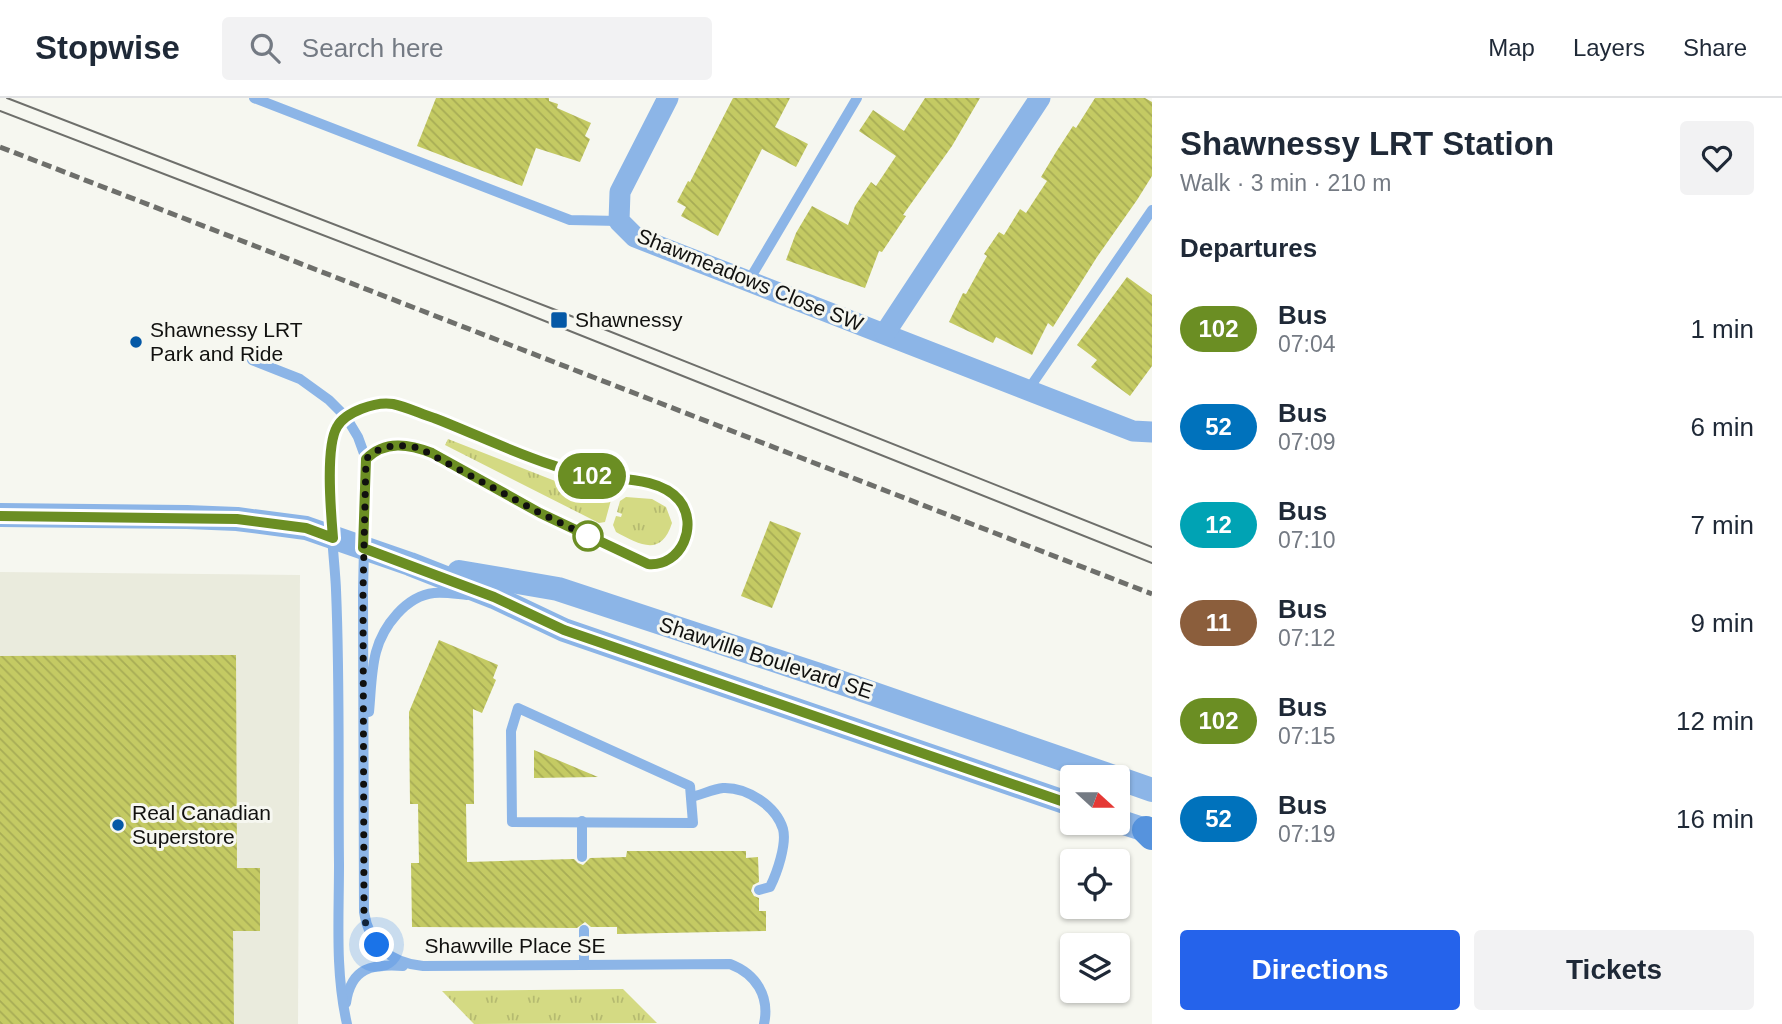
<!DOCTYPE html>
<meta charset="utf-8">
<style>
body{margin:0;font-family:Helvetica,sans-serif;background:#f2f2f3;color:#1f2937;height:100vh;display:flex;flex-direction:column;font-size:26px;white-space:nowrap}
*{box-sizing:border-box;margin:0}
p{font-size:23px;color:#747a83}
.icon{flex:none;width:38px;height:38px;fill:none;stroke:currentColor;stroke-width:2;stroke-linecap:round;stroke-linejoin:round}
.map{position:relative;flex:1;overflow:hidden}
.drawer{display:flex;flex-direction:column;background:#fff;width:630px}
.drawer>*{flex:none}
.badge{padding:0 14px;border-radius:23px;font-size:24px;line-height:46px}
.needle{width:46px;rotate:111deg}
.fabs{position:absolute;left:1060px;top:667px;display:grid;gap:14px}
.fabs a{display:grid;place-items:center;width:70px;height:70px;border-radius:7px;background:#fff;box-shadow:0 2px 5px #0004;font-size:35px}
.you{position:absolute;width:35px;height:35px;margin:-18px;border:5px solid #fff;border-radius:50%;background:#1a73e8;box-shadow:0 0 0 10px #1a73e833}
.map>.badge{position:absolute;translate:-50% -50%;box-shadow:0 0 0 4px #fff}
h2{padding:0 28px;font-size:26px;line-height:63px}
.round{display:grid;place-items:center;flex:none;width:74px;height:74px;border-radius:7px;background:#f2f2f3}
.summary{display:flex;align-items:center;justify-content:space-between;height:119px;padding:0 28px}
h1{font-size:33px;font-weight:800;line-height:52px}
.action{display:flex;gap:14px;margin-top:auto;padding:14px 28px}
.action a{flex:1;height:80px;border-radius:7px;background:#2563eb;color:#fff;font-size:28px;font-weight:800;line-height:80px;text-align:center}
.action a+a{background:#f2f2f3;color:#1f2937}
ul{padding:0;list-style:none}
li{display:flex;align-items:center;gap:21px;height:98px;padding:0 28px}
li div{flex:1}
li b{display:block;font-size:26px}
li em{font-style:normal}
li .badge{min-width:77px;font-weight:700;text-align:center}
header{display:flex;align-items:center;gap:42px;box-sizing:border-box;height:98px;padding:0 35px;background:#fff;border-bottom:2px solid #e0e1e3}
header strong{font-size:33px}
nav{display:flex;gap:38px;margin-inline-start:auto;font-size:24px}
.search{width:490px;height:63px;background:#f2f2f3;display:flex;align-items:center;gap:18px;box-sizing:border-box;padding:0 24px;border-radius:7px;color:#747a83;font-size:26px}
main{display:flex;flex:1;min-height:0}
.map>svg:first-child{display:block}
</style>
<header>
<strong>Stopwise</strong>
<div class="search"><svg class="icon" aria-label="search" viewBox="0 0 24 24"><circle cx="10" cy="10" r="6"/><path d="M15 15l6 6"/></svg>Search here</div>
<nav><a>Map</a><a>Layers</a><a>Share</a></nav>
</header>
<main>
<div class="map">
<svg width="1152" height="926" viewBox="0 0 1152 926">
<defs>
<pattern id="grass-tufts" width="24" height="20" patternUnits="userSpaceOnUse" patternTransform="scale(1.75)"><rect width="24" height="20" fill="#d4da83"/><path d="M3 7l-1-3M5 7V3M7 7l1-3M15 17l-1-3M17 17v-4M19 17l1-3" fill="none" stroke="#b5ba70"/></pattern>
<pattern id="building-back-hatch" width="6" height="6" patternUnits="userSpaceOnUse" patternTransform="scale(1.75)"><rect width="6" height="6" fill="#c4ca63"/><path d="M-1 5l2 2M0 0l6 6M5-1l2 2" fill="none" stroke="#a7ac55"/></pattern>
</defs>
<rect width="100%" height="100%" fill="#f6f7f0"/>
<path fill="#eaebdd" d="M 0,474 L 300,477 L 298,926 L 0,926 Z"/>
<g fill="url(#grass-tufts)">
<path d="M 448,341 L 573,390 L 607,397 L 611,402 L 605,424 L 599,425 L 445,347 Z"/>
<path d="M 626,399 L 652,401 L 666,409 L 672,425 C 661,460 639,446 616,434 L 613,427 L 616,418 L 621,419 L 622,416 L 617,414 L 620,403 Z"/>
<path d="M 623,891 L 657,925 L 474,926 L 442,893 Z"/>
</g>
<g fill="url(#building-back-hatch)">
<path d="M 436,0 L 549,0 L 549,3 L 558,6 L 557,10 L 591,25 L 585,38 L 590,41 L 580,64 L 536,50 L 522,88 L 417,48 Z"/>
<path d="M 733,0 L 790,0 L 775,29 L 808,46 L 796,69 L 762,51 L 718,138 L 681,118 L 686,109 L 677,104 L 688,83 L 690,84 Z"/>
<path d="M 925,0 L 980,0 L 952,48 L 903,117 L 906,118 L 882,154 L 879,153 L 865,190 L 786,162 L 796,135 L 812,108 L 848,127 L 855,108 L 871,84 L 876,88 L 896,58 L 859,33 L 873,12 L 904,33 Z"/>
<path d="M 1095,0 L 1145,0 L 1152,4 L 1152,78 L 1137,102 L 1097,159 L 1053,229 L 1048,225 L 1032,257 L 996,239 L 993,245 L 949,224 L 963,195 L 966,196 L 987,158 L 984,156 L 999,134 L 1004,137 L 1020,111 L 1026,115 L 1047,83 L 1041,79 L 1056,54 L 1073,28 L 1076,30 Z"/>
<path d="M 1127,179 L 1152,197 L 1152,268 L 1130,298 L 1091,269 L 1097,262 L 1077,247 Z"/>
<path d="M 770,423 L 801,435 L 772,510 L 741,498 Z"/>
<path d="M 439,542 L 498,567 L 493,580 L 496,582 L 482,615 L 473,611 L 474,706 L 466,706 L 467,764 L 574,761 L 578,765 L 583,767 L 590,760 L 626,759 L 627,753 L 746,753 L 746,760 L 758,759 L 759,784 L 753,787 L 751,793 L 754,798 L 759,800 L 759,813 L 766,813 L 766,833 L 617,836 L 617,829 L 591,829 L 585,824 L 577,830 L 412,829 L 411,765 L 419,765 L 418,706 L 410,706 L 409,614 Z"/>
<path d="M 236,557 L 237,770 L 260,770 L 260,833 L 233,833 L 234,926 L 0,926 L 0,558 Z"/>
<path d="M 534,652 L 598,679 L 534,680 Z"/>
</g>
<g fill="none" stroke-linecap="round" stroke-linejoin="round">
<g stroke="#8cb5e7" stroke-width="10">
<path d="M 254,0 L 570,122 L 619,123"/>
<path d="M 748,184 L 857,0"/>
<path d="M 252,262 L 300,281 L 329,302 L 346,319 L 358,339 L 366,361 L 363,494 L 364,814 C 369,846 390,865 423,868 L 730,866 C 756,876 770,898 764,926"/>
<path d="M 1028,292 L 1152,112"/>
<path d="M 518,610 L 690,688 L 693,725 L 512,724 L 511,633 Z"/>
<path d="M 369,614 C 371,594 371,573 376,554 C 383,528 406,498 434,495 C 445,494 456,496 467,497"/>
<path d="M 691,699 C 701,697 713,691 723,690 C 747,689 776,708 783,731 C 787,746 777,775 770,789 L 759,792"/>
<path d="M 582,759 L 582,723"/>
<path d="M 584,832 L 584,867"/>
<path d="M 346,905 C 351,869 372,866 403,868"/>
<path d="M 347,926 C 335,874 339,820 339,767 C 338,675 340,583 336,492 C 335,457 318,342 344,320 C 356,311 380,303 394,306 C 410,309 425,317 439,323 C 488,341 537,367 589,377 C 614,383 643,379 666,392 C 700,411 690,470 648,466 L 540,415 L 419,350 C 400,346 381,346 366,361"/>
</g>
<g stroke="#8cb5e7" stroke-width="21">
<path d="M 668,0 L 620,94 L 619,123 L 635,139 L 1133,333 L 1152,334"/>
<path d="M 885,235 L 1040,0"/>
</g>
<g stroke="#8cb5e7" stroke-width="24">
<path d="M 0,417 L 187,419 L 237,421 L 306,430 L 410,466 L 494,499 L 564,532 L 1073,707"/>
<path d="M 459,474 L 558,491 L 822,578 L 1114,679"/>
<path d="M 1118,680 L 1152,692"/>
<path d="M 1118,723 L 1152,734"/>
</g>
<path stroke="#5693dd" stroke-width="28" d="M 1146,732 L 1152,738"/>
<g stroke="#6e6f6b" stroke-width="2">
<path d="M 7,0 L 561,214 L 1152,449"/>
<path d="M 0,13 L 497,204 L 1152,465"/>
</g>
<path stroke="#6e6f6b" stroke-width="5" stroke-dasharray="10 5" stroke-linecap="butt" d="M 0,49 L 1152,496"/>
</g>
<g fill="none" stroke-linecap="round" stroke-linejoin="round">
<g stroke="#fff" stroke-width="16">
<path id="line" d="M 0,418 L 237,421 L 306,430 L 333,440 C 331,416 325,349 337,329 C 345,314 376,303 393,306 C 407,309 421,316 434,320 C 473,335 512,354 552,367 C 566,372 580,376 593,378 C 619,382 660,379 679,402 C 699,426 682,469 648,466 L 540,415 L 432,355 C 409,346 385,342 366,361 L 363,450 L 494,499 L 564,532 L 1073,707"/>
</g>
<use href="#line" stroke="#6b8e23" stroke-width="10"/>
<path stroke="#11110f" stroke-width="7" stroke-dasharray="0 12.6" d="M 377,847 L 366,828 L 364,814 L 363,494 L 366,361 C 381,346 400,346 419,350 L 540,415 L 588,438"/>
</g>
<g fill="#0458a6" stroke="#f6f7f0" stroke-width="2.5">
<rect x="550" y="213" width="18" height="18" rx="3.5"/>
<circle cx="136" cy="244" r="7"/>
<circle cx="118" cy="727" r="7"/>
</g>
<circle fill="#fff" stroke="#6b8e23" stroke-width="3.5" cx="588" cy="438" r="14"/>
<g text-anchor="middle" stroke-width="6" stroke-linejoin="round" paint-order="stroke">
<g font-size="21" fill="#11110f" stroke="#f6f7f0">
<text transform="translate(750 182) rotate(22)" y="7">Shawmeadows Close SW</text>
<text transform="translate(766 560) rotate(18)" y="7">Shawville Boulevard SE</text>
<text x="515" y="855">Shawville Place SE</text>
</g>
<g font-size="21" fill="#11110f" stroke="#f6f7f0" text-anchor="start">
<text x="575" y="229">Shawnessy</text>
<text x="150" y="239">Shawnessy LRT<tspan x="150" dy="24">Park and Ride</tspan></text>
<text x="132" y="722">Real Canadian<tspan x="132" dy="24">Superstore</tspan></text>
</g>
</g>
</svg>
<div class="fabs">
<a><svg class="needle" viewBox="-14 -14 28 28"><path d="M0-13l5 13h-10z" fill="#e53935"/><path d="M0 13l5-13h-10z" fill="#747a83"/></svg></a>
<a><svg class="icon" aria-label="locate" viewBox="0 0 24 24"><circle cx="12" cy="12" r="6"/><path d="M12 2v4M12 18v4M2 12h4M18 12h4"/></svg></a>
<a><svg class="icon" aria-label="layers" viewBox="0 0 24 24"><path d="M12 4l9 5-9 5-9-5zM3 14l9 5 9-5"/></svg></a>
</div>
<div class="you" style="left:377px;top:847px"></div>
<b class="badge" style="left:592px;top:378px;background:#6b8e23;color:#fff">102</b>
</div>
<section class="drawer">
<div class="summary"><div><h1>Shawnessy LRT Station</h1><p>Walk · 3 min · 210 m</p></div><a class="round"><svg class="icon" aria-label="heart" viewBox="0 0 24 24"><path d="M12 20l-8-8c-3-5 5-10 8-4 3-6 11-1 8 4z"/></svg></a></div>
<h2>Departures</h2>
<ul>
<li><span class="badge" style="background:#6b8e23;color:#fff">102</span><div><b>Bus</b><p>07:04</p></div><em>1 min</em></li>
<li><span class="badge" style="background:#0072bc;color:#fff">52</span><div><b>Bus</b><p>07:09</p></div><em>6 min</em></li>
<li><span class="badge" style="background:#00a3b4;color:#fff">12</span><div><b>Bus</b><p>07:10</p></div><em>7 min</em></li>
<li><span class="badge" style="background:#8b5e3c;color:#fff">11</span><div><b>Bus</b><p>07:12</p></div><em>9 min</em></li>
<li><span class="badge" style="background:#6b8e23;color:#fff">102</span><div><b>Bus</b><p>07:15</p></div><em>12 min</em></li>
<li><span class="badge" style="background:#0072bc;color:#fff">52</span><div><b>Bus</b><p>07:19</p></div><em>16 min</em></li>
</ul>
<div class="action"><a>Directions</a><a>Tickets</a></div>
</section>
</main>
